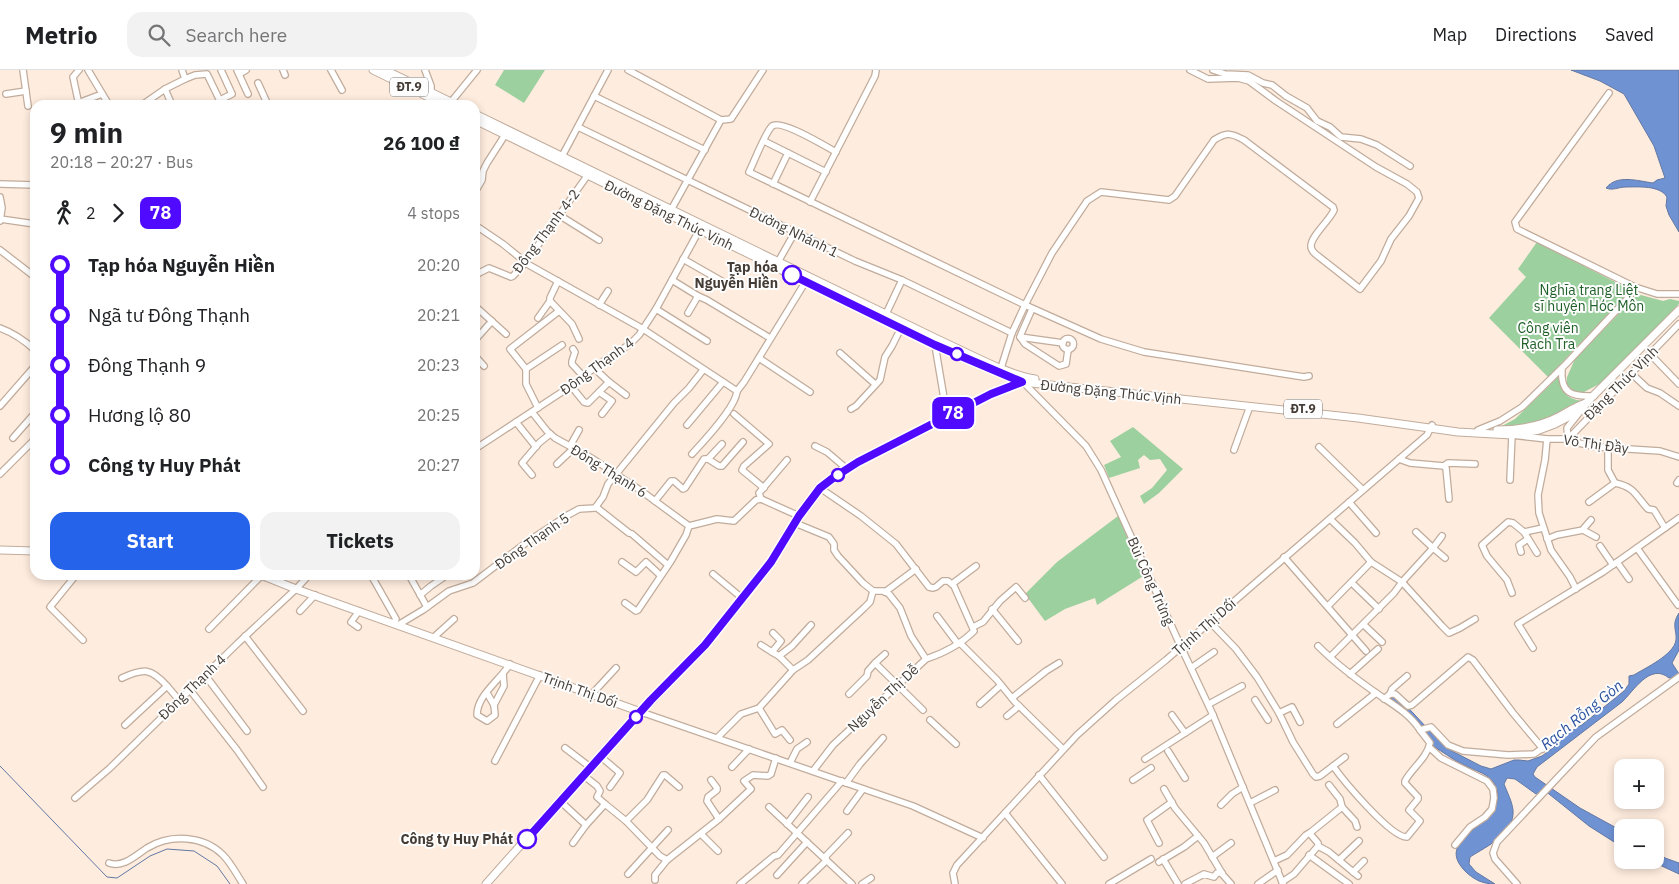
<!DOCTYPE html>
<meta charset="utf-8">
<style>
body{margin:0;font-family:"IBM Plex Sans",sans-serif;background:#f2f2f2;color:#202124;height:100vh;display:flex;flex-direction:column;font-size:19px;white-space:nowrap}
*{box-sizing:border-box;margin:0}
p{font-size:16px;color:#757577}
.icon{flex:none;width:28px;height:28px;fill:none;stroke:currentColor;stroke-width:2;stroke-linecap:round;stroke-linejoin:round}
.map{position:relative;flex:1;overflow:hidden}
.panel{position:absolute;left:30px;top:30px;width:450px;height:480px;display:flex;flex-direction:column;background:#fff;border-radius:15px;box-shadow:0 2px 8px #0003}
.panel>*{flex:none}
.badge{padding:0 10px;border-radius:8px;font-size:18px;line-height:32px}
.fabs{position:absolute;left:1614px;top:689px;display:grid;gap:10px}
.fabs a{display:grid;place-items:center;width:50px;height:50px;border-radius:10px;background:#fff;box-shadow:0 2px 8px #0003;font-size:25px}
.map>.badge{position:absolute;translate:-50% -50%;box-shadow:0 0 0 2px #fff}
.legs{display:flex;align-items:center;gap:8px;height:55px;padding:0 20px;font-size:16px}
.legs p{margin-inline-start:auto}
.headline{display:flex;align-items:center;justify-content:space-between;height:85px;padding:0 20px}
h1{font-size:28px;font-weight:700;line-height:38px}
.button{display:flex;gap:10px;margin-top:auto;padding:10px 20px}
.button a{flex:1;height:58px;border-radius:15px;background:#2563eb;color:#fff;font-size:20px;font-weight:700;line-height:58px;text-align:center}
.button a+a{background:#f2f2f2;color:#202124}
ul{padding:0 20px;list-style:none}
li{display:flex;align-items:center;gap:18px;height:50px;font-size:19px}
li i{display:grid;place-items:center;width:8px;height:100%;margin:0 6px;background:currentColor}
li i::after{content:'';width:12px;height:12px;margin:-6px;border:4px solid;border-radius:50%;background:#fff}
li p{margin-inline-start:auto}
li:first-child i{background:linear-gradient(#0000 50%,currentColor 0)}
li:last-child i{background:linear-gradient(currentColor 50%,#0000 0)}
header{display:flex;align-items:center;gap:30px;box-sizing:border-box;height:70px;padding:0 25px;background:#fff;border-bottom:1px solid #e0e0e0}
header strong{font-size:24px}
nav{display:flex;gap:28px;margin-inline-start:auto;font-size:18px}
.search{width:350px;height:45px;background:#f2f2f2;display:flex;align-items:center;gap:12px;box-sizing:border-box;padding:0 18px;border-radius:15px;color:#757577;font-size:19px}
.map>svg:first-child{display:block}
</style>
<header>
<strong>Metrio</strong>
<div class="search"><svg class="icon" aria-label="search" viewBox="0 0 24 24"><circle cx="10" cy="10" r="6"/><path d="M15 15l6 6"/></svg>Search here</div>
<nav><a>Map</a><a>Directions</a><a>Saved</a></nav>
</header>
<div class="map">
<svg width="1679" height="814" viewBox="0 0 1679 814">
<rect width="100%" height="100%" fill="#feecde"/>
<g fill="#9dd09f">
<path d="M 504,0 L 545,0 L 524,33 L 495,15 Z"/>
<path d="M 1537,172 L 1621,215 L 1625,221 L 1623,229 L 1548,307 L 1489,248 L 1526,207 L 1518,199 Z"/>
<path d="M 1641,225 L 1663,231 L 1670,229 L 1679,231 L 1679,234 L 1605,311 L 1584,322 L 1577,322 L 1571,320 L 1567,314 L 1567,307 L 1575,289 L 1635,227 Z"/>
<path d="M 1559,306 C 1561,322 1566,329 1583,331 L 1541,353 L 1498,358 L 1515,349 Z"/>
<path d="M 1133,357 L 1183,399 L 1159,423 L 1144,434 L 1140,426 L 1152,418 L 1167,400 L 1160,389 L 1150,390 L 1144,385 L 1138,390 L 1140,398 L 1109,408 L 1104,395 L 1121,387 L 1110,371 Z"/>
<path d="M 1118,446 L 1145,505 L 1097,535 L 1095,528 L 1065,539 L 1045,551 L 1025,524 L 1057,492 Z"/>
</g>
<g fill="#6f92d3" stroke="#6278a4">
<path d="M 1571,0 L 1679,0 L 1679,162 L 1669,145 L 1666,136 L 1667,127 C 1660,115 1638,117 1626,117 C 1618,117 1613,121 1606,118 C 1617,104 1638,111 1653,113 L 1657,110 L 1665,108 L 1654,76 L 1624,24 L 1600,11 Z"/>
<path d="M 1679,543 L 1679,580 L 1672,593 L 1679,604 L 1679,609 L 1676,607 L 1669,608 C 1650,592 1633,622 1622,632 L 1537,697 L 1533,704 L 1535,707 L 1580,738 L 1622,761 L 1622,777 L 1589,756 L 1544,720 L 1536,724 L 1515,709 L 1507,708 L 1504,714 C 1507,722 1512,731 1513,740 C 1515,764 1487,776 1470,787 L 1469,794 L 1476,802 L 1495,814 C 1483,814 1474,810 1465,801 C 1430,765 1511,755 1496,717 C 1491,703 1474,701 1462,694 C 1452,689 1443,682 1433,676 L 1432,671 L 1414,648 L 1392,630 L 1391,627 L 1393,626 L 1400,629 L 1441,673 L 1452,681 L 1481,696 L 1491,699 L 1514,690 L 1519,690 L 1528,691 L 1542,686 L 1554,677 L 1565,665 L 1583,654 L 1624,621 L 1629,614 L 1629,606 L 1634,605 C 1645,598 1674,585 1676,570 C 1677,560 1671,555 1679,543 Z"/>
<path d="M 1655,778 L 1665,788 L 1679,793 L 1679,804 L 1649,790 L 1655,790 Z"/>
</g>
<g fill="none" stroke-linecap="round" stroke-linejoin="round">
<path stroke="#6278a4" stroke-width="1" d="M 0,696 L 107,807 L 117,808 L 150,786 L 167,779 L 194,781 L 217,796 L 230,814"/>
<g stroke="#c1ac9c" stroke-width="8">
<g id="minor">
<path d="M 23,0 L 28,36"/>
<path d="M 88,0 L 109,35"/>
<path d="M 237,0 L 248,24"/>
<path d="M 283,0 L 285,5"/>
<path d="M 331,0 L 342,20"/>
<path d="M 425,0 L 431,16 L 431,22"/>
<path d="M 628,0 L 721,50 L 731,49 L 763,0"/>
<path d="M 1213,0 L 1225,4 L 1248,5 L 1263,13 L 1272,15 L 1286,26 L 1307,38 L 1317,51 L 1330,57 L 1341,67 L 1361,69 L 1377,75 L 1410,96"/>
<path d="M 239,4 L 246,0"/>
<path d="M 185,9 L 195,5 L 207,4 L 222,35"/>
<path d="M 258,13 L 268,35"/>
<path d="M 165,19 L 172,35"/>
<path d="M 1609,23 L 1515,152 L 1517,159 L 1635,217"/>
<path d="M 6,24 L 26,21"/>
<path d="M 594,26 L 705,80"/>
<path d="M 220,30 L 232,24 L 221,0"/>
<path d="M 451,32 L 477,0"/>
<path d="M 78,33 L 102,24"/>
<path d="M 79,35 L 73,7 L 79,0"/>
<path d="M 142,35 L 165,19 L 185,9 L 182,0"/>
<path d="M 578,57 L 855,191 L 902,210 L 1012,263"/>
<path d="M 764,71 L 826,102"/>
<path d="M 836,82 C 825,76 781,49 772,56 C 765,63 754,92 749,102 L 1025,235 L 1101,269 L 1144,282 L 1304,307 L 1309,306"/>
<path d="M 560,90 L 608,0"/>
<path d="M 0,114 L 35,115"/>
<path d="M 773,114 L 788,83"/>
<path d="M 475,122 L 482,110 L 483,101 L 487,93 L 505,65"/>
<path d="M 0,127 L 2,138 L 0,151"/>
<path d="M 810,132 L 875,6 L 876,0"/>
<path d="M 671,140 L 721,50"/>
<path d="M 559,145 L 599,170"/>
<path d="M 0,149 L 35,154"/>
<path d="M 475,155 L 503,174 L 529,195 L 643,259 L 737,321 L 744,312 L 806,211"/>
<path d="M 0,180 L 35,207"/>
<path d="M 683,189 L 725,213"/>
<path d="M 778,192 L 795,162"/>
<path d="M 475,207 L 479,203 L 489,198 L 511,207 L 513,206 L 526,192 L 587,106"/>
<path d="M 672,210 L 698,226"/>
<path d="M 558,211 L 550,228 L 550,231 L 572,254 L 579,269"/>
<path d="M 599,235 L 608,221"/>
<path d="M 475,236 L 506,264"/>
<path d="M 656,239 L 707,271"/>
<path d="M 1032,239 L 1021,264 L 1020,267 L 1025,274 L 1059,296 L 1066,294 L 1068,280"/>
<path d="M 688,243 L 698,226 L 707,230 L 770,268"/>
<path d="M 886,244 L 902,210"/>
<path d="M 538,248 L 550,231"/>
<path d="M 0,258 C 14,263 24,270 35,280"/>
<path d="M 1020,267 L 1063,273"/>
<circle cx="1068" cy="274" r="5.5"/>
<path d="M 475,270 L 492,251"/>
<path d="M 935,275 L 947,346"/>
<path d="M 573,279 L 575,282 L 572,291 L 572,294 L 583,306"/>
<path d="M 840,283 L 875,314"/>
<path d="M 1650,284 L 1679,314"/>
<path d="M 475,286 L 484,296"/>
<path d="M 759,288 L 810,322"/>
<path d="M 594,298 L 609,312 L 626,325"/>
<path d="M 1001,298 L 1012,263 L 1025,235 L 1052,183 L 1087,131 L 1101,122 L 1169,130 L 1175,126 L 1214,70 C 1227,62 1231,63 1244,70 L 1333,137 L 1334,140 C 1330,150 1311,166 1311,176 C 1311,180 1315,184 1318,186 L 1360,219 L 1381,191 L 1391,169 L 1409,146 L 1419,128 L 1417,122 L 1407,114 L 1376,97 L 1276,31 L 1249,11 L 1238,8 L 1208,9 L 1190,0"/>
<path d="M 1562,298 C 1560,323 1571,327 1594,326"/>
<path d="M 526,299 L 510,279 L 559,241"/>
<path d="M 1631,303 L 1647,318 L 1660,323 L 1679,336"/>
<path d="M 1023,312 L 1086,376 L 1101,400 L 1181,577 L 1213,645 L 1283,814"/>
<path d="M 571,316 L 584,332 L 588,333 L 609,312"/>
<path d="M 599,322 L 612,331 L 602,344"/>
<path d="M 0,336 L 35,296"/>
<path d="M 538,338 L 526,314 L 526,299 L 562,275"/>
<path d="M 851,339 L 856,336 L 880,310 L 885,287 L 892,276 L 901,258"/>
<path d="M 532,342 L 547,361 L 555,368 L 593,389 L 640,420 L 689,456"/>
<path d="M 734,344 L 769,374 L 744,396 L 742,400 L 764,418"/>
<path d="M 516,352 L 536,377"/>
<path d="M 687,355 L 723,312"/>
<path d="M 1478,360 L 1500,351 L 1522,337 L 1566,294 L 1629,227 L 1635,217 L 1657,224 L 1679,224"/>
<path d="M 13,368 L 35,343"/>
<path d="M 1547,369 L 1545,390 L 1538,425 L 1539,443 L 1551,480 L 1570,507 L 1576,519"/>
<path d="M 1568,369 L 1679,254"/>
<path d="M 1568,369 L 1567,358 L 1579,343"/>
<path d="M 570,376 L 579,360"/>
<path d="M 815,376 L 827,382 L 847,399"/>
<path d="M 1319,377 L 1363,420"/>
<path d="M 475,379 L 571,316 L 599,294 L 630,274 L 639,265 L 656,239 L 701,157"/>
<path d="M 1234,380 L 1250,336"/>
<path d="M 692,384 C 704,371 736,337 737,321"/>
<path d="M 708,389 L 722,374"/>
<path d="M 1399,389 L 1410,393 L 1444,396 L 1446,398 L 1449,429"/>
<path d="M 557,394 L 574,378"/>
<path d="M 1444,396 L 1448,393 L 1475,394"/>
<path d="M 0,404 L 35,369"/>
<path d="M 532,405 L 522,393 L 539,373 L 550,364"/>
<path d="M 1510,410 L 1512,365 L 1547,369 L 1568,369 L 1574,372 L 1597,377 L 1660,381 L 1679,387"/>
<path d="M 1615,413 C 1635,417 1636,426 1648,439 L 1654,440 L 1665,458"/>
<path d="M 1677,413 L 1679,410"/>
<path d="M 761,429 L 759,423 L 787,390"/>
<path d="M 655,431 L 671,411 L 674,411 L 683,419 L 685,418 L 704,389 L 708,389 L 719,396 L 722,396 L 743,372"/>
<path d="M 1349,432 L 1376,463"/>
<path d="M 1589,432 L 1615,413 L 1608,400 L 1608,377"/>
<path d="M 596,437 L 629,463"/>
<path d="M 1330,449 L 1355,473 L 1371,492 L 1402,512 L 1442,556 L 1449,563 L 1460,558 L 1475,549"/>
<path d="M 795,453 L 829,467 L 834,474 L 834,480 L 838,486 L 863,513 L 873,521 L 884,521 L 889,524 L 900,538 L 911,566 L 926,589"/>
<path d="M 1583,460 L 1596,467"/>
<path d="M 1524,462 L 1537,483"/>
<path d="M 632,464 L 668,495"/>
<path d="M 1442,466 L 1433,478 L 1445,488"/>
<path d="M 1547,469 L 1557,465 L 1583,460 L 1584,458 L 1591,450"/>
<path d="M 1600,476 L 1613,495"/>
<path d="M 1637,478 L 1678,535"/>
<path d="M 1521,482 L 1519,475 L 1528,469"/>
<path d="M 1284,487 L 1366,581"/>
<path d="M 622,492 L 636,502 L 646,492 L 660,505"/>
<path d="M 1617,492 L 1629,509"/>
<path d="M 713,504 L 742,528"/>
<path d="M 76,505 L 50,537 L 83,570"/>
<path d="M 371,505 L 396,549 L 394,553"/>
<path d="M 409,505 L 427,537"/>
<path d="M 952,514 L 976,496"/>
<path d="M 1354,515 L 1379,539"/>
<path d="M 885,522 L 916,499"/>
<path d="M 1512,523 L 1507,510 L 1487,486 L 1482,475 L 1508,452 L 1513,453 L 1524,462 L 1543,458"/>
<path d="M 420,525 L 431,516 L 447,505"/>
<path d="M 625,533 L 636,541 L 638,540 L 671,491 L 686,465 L 689,456 L 717,449 L 734,451 L 756,430 L 761,429 L 799,446"/>
<path d="M 1328,536 L 1371,492"/>
<path d="M 992,539 L 1018,571"/>
<path d="M 300,541 L 315,525"/>
<path d="M 937,546 L 958,574"/>
<path d="M 1210,552 L 1236,579 L 1257,607 L 1279,643 L 1293,672 L 1313,704 L 1316,707 L 1320,706 L 1345,687"/>
<path d="M 398,555 L 423,540 L 449,521 L 473,513 L 527,472 L 568,445 L 579,439 L 595,438 L 603,427 L 608,414 L 674,333 L 689,318 L 703,300"/>
<path d="M 1364,555 L 1382,572"/>
<path d="M 358,557 L 351,552 L 359,541"/>
<path d="M 973,557 L 983,552 L 1000,531 L 1016,517 L 1025,528"/>
<path d="M 209,559 L 262,505"/>
<path d="M 773,563 L 781,571 L 772,582 L 779,586 L 793,600"/>
<path d="M 245,566 L 303,641"/>
<path d="M 434,567 L 454,549"/>
<path d="M 960,573 L 997,610 L 1015,632 L 1063,679"/>
<path d="M 761,575 L 772,582"/>
<path d="M 1318,576 C 1337,595 1360,612 1382,627 C 1397,637 1410,645 1420,660 L 1431,657 L 1448,675 L 1463,681 L 1508,685 L 1534,684 L 1547,675 L 1562,662"/>
<path d="M 1533,578 L 1518,554 L 1603,502 L 1679,448"/>
<path d="M 779,586 L 792,576 L 811,555"/>
<path d="M 1330,587 L 1394,523 L 1402,512 L 1433,478 L 1416,462"/>
<path d="M 875,593 L 885,584"/>
<path d="M 1191,598 L 1214,582"/>
<path d="M 1350,604 L 1378,579"/>
<path d="M 205,605 L 247,661"/>
<path d="M 122,608 C 144,598 151,598 167,616"/>
<path d="M 190,620 L 237,680 L 263,717"/>
<path d="M 487,623 L 494,635 L 495,645 L 487,651 L 477,645 C 477,625 500,610 510,594"/>
<path d="M 592,624 L 616,598"/>
<path d="M 849,624 L 867,606 L 868,601 L 875,593 L 923,640"/>
<path d="M 1390,624 L 1392,619 L 1407,606"/>
<path d="M 1012,628 L 1046,601 L 1059,593"/>
<path d="M 1384,629 L 1390,624 L 1395,624 L 1408,636 L 1412,635 L 1468,587 L 1473,590 L 1513,643 L 1543,679"/>
<path d="M 1255,630 L 1268,650"/>
<path d="M 980,634 L 1001,615"/>
<path d="M 1209,634 L 1242,616"/>
<path d="M 494,635 L 504,616 L 503,604"/>
<path d="M 759,638 L 775,664 L 782,660 L 790,670"/>
<path d="M 641,642 L 913,736 L 983,768"/>
<path d="M 1279,643 L 1292,637 L 1300,652"/>
<path d="M 1172,645 L 1185,663"/>
<path d="M 1007,646 L 1019,636"/>
<path d="M 930,650 L 956,674"/>
<path d="M 1337,654 L 1376,623"/>
<path d="M 125,655 L 167,616 L 179,630"/>
<path d="M 718,667 L 741,644 L 759,638 L 793,600 L 808,590 L 864,538 L 870,532 L 873,521"/>
<path d="M 1429,677 L 1441,688 L 1487,711 L 1493,719 L 1494,728 L 1492,739 L 1485,747 L 1470,757 L 1455,775"/>
<path d="M 565,678 L 590,697"/>
<path d="M 1168,681 L 1185,708"/>
<path d="M 600,686 L 620,703 L 610,717"/>
<path d="M 1145,689 L 1213,645"/>
<path d="M 495,691 L 540,605"/>
<path d="M 790,693 L 797,679 L 807,672"/>
<path d="M 1333,696 C 1343,710 1391,768 1407,767 L 1420,751 L 1409,740 L 1418,729 L 1418,727 L 1405,713 L 1405,711 C 1412,698 1427,688 1430,673 L 1420,660"/>
<path d="M 732,697 L 749,679"/>
<path d="M 813,701 L 833,675 L 926,589 C 944,583 960,575 974,561 L 954,516 L 948,511 L 943,511 L 936,517 L 933,518 L 929,517 L 896,474 L 861,446 L 820,418"/>
<path d="M 583,705 L 597,716 L 600,721 L 597,727 L 605,734 L 586,755"/>
<path d="M 1039,705 L 1104,787"/>
<path d="M 711,710 L 717,718 L 717,720 L 708,727 L 707,731 L 719,749"/>
<path d="M 1133,710 L 1151,698"/>
<path d="M 846,713 L 860,694 L 883,668"/>
<path d="M 1329,715 L 1340,729 L 1342,737"/>
<path d="M 1164,719 L 1175,738 L 1204,773 L 1223,805 L 1231,814"/>
<path d="M 75,728 L 110,698 L 238,573 L 296,519 L 309,505"/>
<path d="M 560,731 L 586,755 L 573,773"/>
<path d="M 1250,733 L 1275,720"/>
<path d="M 605,734 L 626,751 L 660,786 L 667,790 L 719,749 L 751,719 L 744,711 L 753,705 L 768,706 L 771,704 L 776,688"/>
<path d="M 1221,735 L 1232,724 L 1243,717"/>
<path d="M 769,737 L 852,814"/>
<path d="M 847,741 L 863,719"/>
<path d="M 1005,743 L 1062,814"/>
<path d="M 626,751 L 647,730 L 663,705 L 665,705 L 679,717"/>
<path d="M 787,754 L 808,727"/>
<path d="M 701,764 L 718,781"/>
<path d="M 1159,773 L 1147,750 L 1172,732"/>
<path d="M 1318,776 L 1329,782 L 1358,806"/>
<path d="M 1309,785 L 1349,814"/>
<path d="M 1212,787 L 1231,773"/>
<path d="M 1163,789 L 1178,814"/>
<path d="M 1339,790 L 1359,771"/>
<path d="M 1274,791 L 1287,785 L 1306,765 L 1311,762"/>
<path d="M 1159,792 L 1184,777 L 1198,766"/>
<path d="M 109,793 C 123,798 135,786 147,778 C 170,764 203,765 223,785 C 231,793 237,805 243,814"/>
<path d="M 1353,802 L 1364,791"/>
<path d="M 628,804 L 668,760"/>
<path d="M 777,805 L 807,772"/>
<path d="M 655,810 L 655,805 L 667,790"/>
<path d="M 1282,812 L 1294,804 L 1318,776 L 1318,773 L 1311,765 L 1311,762 L 1342,737 L 1355,751 L 1357,757"/>
<path d="M 740,814 L 774,786 L 778,785 L 842,711"/>
<path d="M 802,814 L 826,791 L 826,786 L 848,763"/>
<path d="M 862,814 L 871,808"/>
<path d="M 955,814 L 953,803 L 957,795 L 1077,665 L 1116,630 L 1166,590 L 1427,365 L 1432,355"/>
<path d="M 1109,814 L 1151,789"/>
<path d="M 1185,814 L 1204,804 L 1214,807 L 1217,803 L 1222,803"/>
<path d="M 1258,814 L 1278,800"/>
<path d="M 1517,814 L 1495,789 L 1493,783 L 1497,772 L 1596,667 L 1679,607"/>
</g>
</g>
<g stroke="#c1ac9c" stroke-width="9">
<g id="major">
<path d="M 373,0 L 445,35"/>
<path d="M 385,0 L 457,35"/>
<path d="M 475,44 L 937,269 C 964,281 1007,305 1035,309"/>
<path d="M 475,50 L 935,275 L 1022,312 L 1358,348 L 1458,362 L 1512,365 L 1539,360 L 1555,354 L 1582,340 L 1586,333 L 1679,240"/>
<path d="M 1497,360 C 1519,360 1541,356 1560,346 C 1569,341 1576,336 1586,333"/>
<path d="M 0,480 L 35,481"/>
<path d="M 261,505 L 296,519 L 641,642"/>
<path d="M 486,814 L 617,667 L 705,575 L 771,492 L 799,446 L 820,418 L 833,408 L 855,394 L 991,324 L 1022,312"/>
</g>
</g>
<use href="#minor" stroke="#fff" stroke-width="5.5"/>
<use href="#major" stroke="#fff" stroke-width="7"/>
</g>
<g fill="none" stroke-linecap="round" stroke-linejoin="round">
<g stroke="#fff" stroke-width="11">
<path id="line-1" d="M 527,769 L 651,630 L 705,575 L 771,492 L 799,446 L 820,418 L 833,408 L 858,392 L 991,324 L 1022,312 L 935,275 L 792,205"/>
</g>
<use href="#line-1" stroke="#4f0aff" stroke-width="8"/>
</g>
<g fill="#fff" stroke="#4f0aff" stroke-width="2.5">
<circle cx="792" cy="205" r="9"/>
<circle cx="957" cy="284" r="6"/>
<circle cx="838" cy="405" r="6"/>
<circle cx="636" cy="647" r="6"/>
<circle cx="527" cy="769" r="9"/>
</g>
<g text-anchor="middle" stroke-width="4" stroke-linejoin="round" paint-order="stroke">
<g fill="#fcfdfc" stroke="#7b7571" stroke-width="1">
<rect x="390" y="7.5" width="38" height="19" rx="4"/>
<rect x="1284" y="329.5" width="38" height="19" rx="4"/>
</g>
<g font-size="12" font-weight="bold" fill="#443b35">
<text x="409" y="21">ĐT.9</text>
<text x="1303" y="343">ĐT.9</text>
</g>
<g font-size="14" fill="#443b35" stroke="#fcfdfc">
<text transform="translate(669 145) rotate(26)" y="5">Đường Đặng Thúc Vịnh</text>
<text transform="translate(546 161) rotate(-53)" y="5">Đông Thạnh 4-2</text>
<text transform="translate(794 162) rotate(26)" y="5">Đường Nhánh 1</text>
<text transform="translate(597 296) rotate(-36)" y="5">Đông Thạnh 4</text>
<text transform="translate(1621 313) rotate(-45)" y="5">Đặng Thúc Vịnh</text>
<text transform="translate(1111 322) rotate(6)" y="5">Đường Đặng Thúc Vịnh</text>
<text transform="translate(1596 374) rotate(8)" y="5">Võ Thị Đầy</text>
<text transform="translate(609 401) rotate(32)" y="5">Đông Thạnh 6</text>
<text transform="translate(532 471) rotate(-35)" y="5">Đông Thạnh 5</text>
<text transform="translate(1151 511) rotate(66)" y="5">Bùi Công Trừng</text>
<text transform="translate(1204 557) rotate(-41)" y="5">Trịnh Thị Dối</text>
<text transform="translate(192 617) rotate(-44)" y="5">Đông Thạnh 4</text>
<text transform="translate(580 620) rotate(20)" y="5">Trịnh Thị Dối</text>
<text transform="translate(883 628) rotate(-43)" y="5">Nguyễn Thị Dễ</text>
</g>
<g font-size="14" font-weight="bold" fill="#443b35" stroke="#fcfdfc" text-anchor="end">
<text x="778" y="202">Tạp hóa<tspan x="778" dy="16">Nguyễn Hiền</tspan></text>
<text x="513" y="774">Công ty Huy Phát</text>
</g>
<g font-size="14" fill="#1f5f28" stroke="#fcfdfc">
<text x="1589" y="225">Nghĩa trang Liệt<tspan x="1589" dy="16">sĩ huyện Hóc Môn</tspan></text>
<text x="1548" y="263">Công viên<tspan x="1548" dy="16">Rạch Tra</tspan></text>
</g>
<g font-size="15" font-style="italic" fill="#2b52a0" stroke="#fcfdfc">
<text transform="translate(1582 645) rotate(-39)" y="5">Rạch Rỗng Gòn</text>
</g>
</g>
</svg>
<div class="fabs">
<a>+</a>
<a>−</a>
</div>
<b class="badge" style="left:953px;top:343px;background:#4f0aff;color:#fff">78</b>
<section class="panel">
<div class="headline"><div><h1>9 min</h1><p>20:18 – 20:27 · Bus</p></div><b>26 100 ₫</b></div>
<div class="legs"><svg class="icon" aria-label="walk" viewBox="0 0 24 24"><circle cx="13" cy="4" r="2"/><path d="M13 8l-2 6 4 7M11 14l-3 7M7 12l3-4h3l4 4"/></svg>2<svg class="icon" aria-label="forward" viewBox="0 0 24 24"><path d="M9 5l7 7-7 7"/></svg><b class="badge" style="background:#4f0aff;color:#fff">78</b><p>4 stops</p></div>
<ul>
<li><i style="color:#4f0aff"></i><b>Tạp hóa Nguyễn Hiền</b><p>20:20</p></li>
<li><i style="color:#4f0aff"></i><span>Ngã tư Đông Thạnh</span><p>20:21</p></li>
<li><i style="color:#4f0aff"></i><span>Đông Thạnh 9</span><p>20:23</p></li>
<li><i style="color:#4f0aff"></i><span>Hương lộ 80</span><p>20:25</p></li>
<li><i style="color:#4f0aff"></i><b>Công ty Huy Phát</b><p>20:27</p></li>
</ul>
<div class="button"><a>Start</a><a>Tickets</a></div>
</section>
</div>
